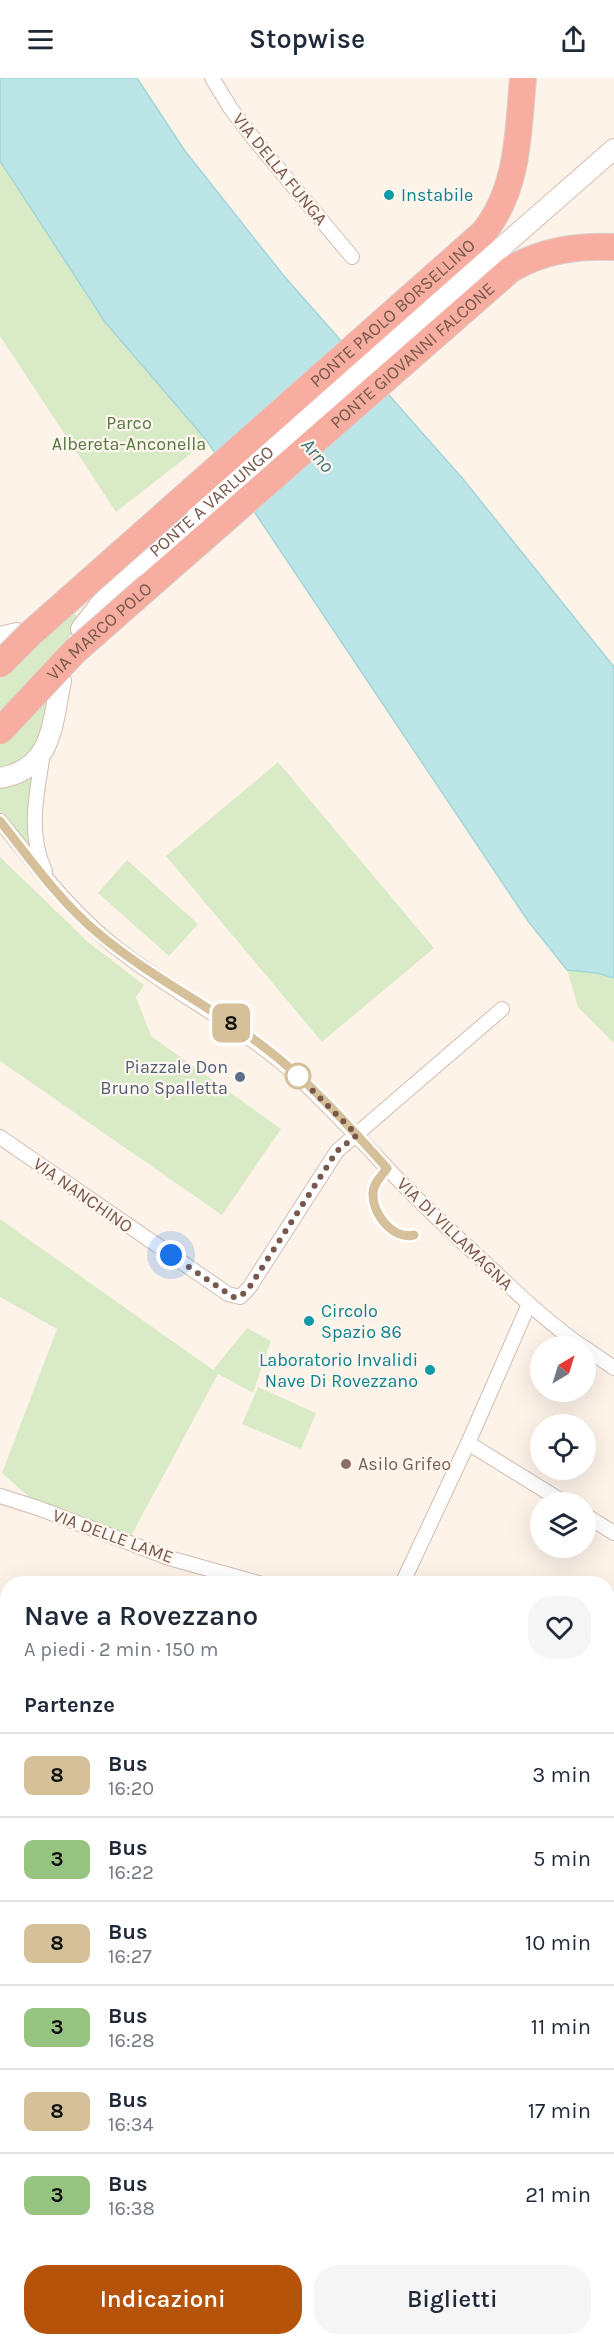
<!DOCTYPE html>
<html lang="it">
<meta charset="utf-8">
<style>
body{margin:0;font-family:Karla,sans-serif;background:#f6f6f7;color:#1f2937;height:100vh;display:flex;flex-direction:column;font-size:22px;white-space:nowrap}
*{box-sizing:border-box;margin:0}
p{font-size:20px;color:#747a83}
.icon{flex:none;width:33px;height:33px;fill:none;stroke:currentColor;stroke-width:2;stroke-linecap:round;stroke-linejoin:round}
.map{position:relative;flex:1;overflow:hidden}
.panel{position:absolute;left:0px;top:1498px;width:615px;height:770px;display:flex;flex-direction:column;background:#fff;border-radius:24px 24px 0 0;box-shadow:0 6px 24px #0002}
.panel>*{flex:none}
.badge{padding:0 12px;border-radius:9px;font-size:21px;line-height:39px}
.needle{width:39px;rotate:38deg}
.buttons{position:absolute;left:530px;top:1258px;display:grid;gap:12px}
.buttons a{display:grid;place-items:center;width:66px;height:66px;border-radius:50%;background:#fff;box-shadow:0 6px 24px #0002;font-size:30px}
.you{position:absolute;width:30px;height:30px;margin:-15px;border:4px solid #fff;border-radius:50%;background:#1a73e8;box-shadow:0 0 0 9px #1a73e833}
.map>.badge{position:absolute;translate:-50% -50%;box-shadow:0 0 0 3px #fff}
h2{padding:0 24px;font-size:22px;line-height:54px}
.round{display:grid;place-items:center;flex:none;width:63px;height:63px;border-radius:24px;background:#f6f6f7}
.headline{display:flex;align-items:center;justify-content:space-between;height:102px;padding:0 24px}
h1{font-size:28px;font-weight:600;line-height:45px}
.cta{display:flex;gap:12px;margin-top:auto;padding:12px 24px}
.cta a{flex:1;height:69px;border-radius:24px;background:#b45309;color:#fff;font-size:24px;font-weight:600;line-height:69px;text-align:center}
.cta a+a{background:#f6f6f7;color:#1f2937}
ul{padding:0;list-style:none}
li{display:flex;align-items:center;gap:18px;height:84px;padding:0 24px;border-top:2px solid #e0e1e3}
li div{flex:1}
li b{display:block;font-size:22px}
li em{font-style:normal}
li .badge{min-width:66px;font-weight:700;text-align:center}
header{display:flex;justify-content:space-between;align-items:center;height:78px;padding:0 24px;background:#fff;font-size:27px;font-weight:600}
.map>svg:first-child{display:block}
</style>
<header><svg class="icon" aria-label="menu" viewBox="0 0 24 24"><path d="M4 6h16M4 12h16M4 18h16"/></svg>Stopwise<svg class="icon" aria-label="share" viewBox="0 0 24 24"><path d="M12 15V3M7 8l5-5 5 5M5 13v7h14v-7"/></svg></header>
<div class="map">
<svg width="614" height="2267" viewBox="0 0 614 2267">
<rect width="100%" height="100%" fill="#fdf3e9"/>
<g fill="#d9ebc6">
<path d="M 0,83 L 105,244 L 207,363 L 116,434 L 0,258 Z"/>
<path d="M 75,536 L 80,541 L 68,561 L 43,659 L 27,683 L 0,694 L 0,565 Z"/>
<path d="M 278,684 L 434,870 L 322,964 L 166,778 Z"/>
<path d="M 37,690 C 31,718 25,740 31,769 L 0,735 L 0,706 Z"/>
<path d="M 0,779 L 88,864 L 144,907 L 136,919 L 151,958 L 281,1051 L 222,1137 L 0,983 Z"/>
<path d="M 127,782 L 198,846 L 169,878 L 98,815 Z"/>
<path d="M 567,892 L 597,895 L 614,900 L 614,965 L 578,929 Z"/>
<path d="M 0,1141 L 213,1292 L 247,1250 L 271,1263 L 253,1315 L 218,1296 L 131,1458 L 30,1420 L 2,1395 L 57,1251 L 0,1219 Z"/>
<path d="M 258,1309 L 316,1335 L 301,1371 L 242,1346 Z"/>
<path d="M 0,1760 L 8,1770 L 8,2077 L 0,2083 Z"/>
</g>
<path fill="#bce5e7" stroke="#a2d6d9" stroke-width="1.5" d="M 0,0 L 137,0 L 185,73 L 284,198 L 463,401 L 614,589 L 614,900 L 597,895 L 567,892 L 528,843 L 207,363 L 105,244 L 0,83 Z"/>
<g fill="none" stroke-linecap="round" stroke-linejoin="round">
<g stroke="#d2bcb0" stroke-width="16">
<g id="street">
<path d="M 212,0 L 231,31 L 254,61 L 352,179"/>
<path d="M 43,675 C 37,715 27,755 45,793"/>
<path d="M 0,743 C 39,792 76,841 127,878 C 184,921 243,949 297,998 C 329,1028 359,1060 389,1092 C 423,1128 460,1162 497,1196 C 524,1222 552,1248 583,1269"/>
<path d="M 0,1059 L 228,1216 L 240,1219 L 249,1210 L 337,1073 L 502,931"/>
<path d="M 585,1270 L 614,1290"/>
<path d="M 468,1365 L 565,1425"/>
<path d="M 0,1418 L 38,1430 L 169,1480 L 262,1506"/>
<path d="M 585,1437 L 614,1455"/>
<path d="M 402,1506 L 468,1365 L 529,1226"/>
<path d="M 608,1612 L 614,1615"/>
<path d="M 608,2051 L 614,2051"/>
<path d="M 77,2267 L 86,2260"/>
</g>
</g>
<g stroke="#d5bbae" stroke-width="22">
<g id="secondary">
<path id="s1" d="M 81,551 L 98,529 L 134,491 L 614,71"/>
<path d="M 0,559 L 17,555"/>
<path d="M 0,700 C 53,691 52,646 61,603"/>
</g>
</g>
<g stroke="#d9d0cd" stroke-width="28">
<g id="highway">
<path id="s2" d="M 179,424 L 483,155 C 519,111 518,54 523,0"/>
<path id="s3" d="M 149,508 L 511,191 C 544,172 576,168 614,169"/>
</g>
</g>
<use href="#street" stroke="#fff" stroke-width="14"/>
<use href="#secondary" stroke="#fff" stroke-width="20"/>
<use href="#highway" stroke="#f7aea0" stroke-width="26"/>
<g stroke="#d9d0cd" stroke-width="28" stroke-linecap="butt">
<g id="highway-bridge">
<path d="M 0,586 L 30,556 L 179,424"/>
<path id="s4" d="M 0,653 L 74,574 L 149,508"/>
</g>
</g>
<use href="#highway-bridge" stroke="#f7aea0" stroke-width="26"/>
</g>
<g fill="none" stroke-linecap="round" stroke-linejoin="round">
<g stroke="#fff" stroke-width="14">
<path id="line" d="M 0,743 C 31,782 60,824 99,856 C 150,899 211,928 264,969 C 309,1003 350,1049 387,1090 C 382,1098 373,1105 373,1115 C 372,1136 393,1162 414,1157"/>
</g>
<use href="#line" stroke="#d6c09a" stroke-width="9"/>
<path stroke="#78574c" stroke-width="6" stroke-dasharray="0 10.8" d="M 171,1177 L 233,1219 L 240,1219 L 249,1210 L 337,1073 L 357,1057 L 298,998"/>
</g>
<g fill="#0f9aa8" stroke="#fff7ef" stroke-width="2">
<circle cx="389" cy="117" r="6"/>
<circle cx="309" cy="1243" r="6"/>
<circle cx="430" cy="1292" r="6"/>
</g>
<circle fill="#fff" stroke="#d6c09a" stroke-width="3" cx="298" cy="998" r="12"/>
<circle fill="#5c6f8a" stroke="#fff7ef" stroke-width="2" cx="240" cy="999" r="6"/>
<circle fill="#8d6e63" stroke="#fff7ef" stroke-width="2" cx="346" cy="1386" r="6"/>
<g text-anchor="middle" stroke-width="4.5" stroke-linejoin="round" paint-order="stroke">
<g font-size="18" fill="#78574c" stroke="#fff7ef">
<text transform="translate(280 91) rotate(51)" y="6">VIA DELLA FUNGA</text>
<text dy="6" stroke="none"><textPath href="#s2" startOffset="285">PONTE PAOLO BORSELLINO</textPath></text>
<text dy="6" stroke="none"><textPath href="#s3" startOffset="350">PONTE GIOVANNI FALCONE</textPath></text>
<text dy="6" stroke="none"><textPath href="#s1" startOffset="183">PONTE A VARLUNGO</textPath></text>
<text dy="6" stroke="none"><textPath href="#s4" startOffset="141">VIA MARCO POLO</textPath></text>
<text transform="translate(83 1117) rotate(35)" y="6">VIA NANCHINO</text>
<text transform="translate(455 1156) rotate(44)" y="6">VIA DI VILLAMAGNA</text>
<text transform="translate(113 1458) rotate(20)" y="6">VIA DELLE LAME</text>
</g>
<g font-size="18" fill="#0d838f" stroke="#fff7ef" text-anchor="start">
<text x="401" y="123">Instabile</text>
<text x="321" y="1239">Circolo<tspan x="321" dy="21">Spazio 86</tspan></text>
<text x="418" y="1288" text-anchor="end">Laboratorio Invalidi<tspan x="418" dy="21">Nave Di Rovezzano</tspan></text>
</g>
<g font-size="18" fill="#567841" stroke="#fff7ef">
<text x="129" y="351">Parco<tspan x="129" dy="21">Albereta-Anconella</tspan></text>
</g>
<g font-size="18" fill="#4e5e75" stroke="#fff7ef" text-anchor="end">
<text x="228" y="995">Piazzale Don<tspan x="228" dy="21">Bruno Spalletta</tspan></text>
</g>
<g font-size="18" fill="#785e54" stroke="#fff7ef" text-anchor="start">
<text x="358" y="1392">Asilo Grifeo</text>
</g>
<g font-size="20" font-style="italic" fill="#3f787d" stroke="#fff7ef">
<text transform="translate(318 377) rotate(49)" y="7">Arno</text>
</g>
</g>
</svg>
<div class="buttons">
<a><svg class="needle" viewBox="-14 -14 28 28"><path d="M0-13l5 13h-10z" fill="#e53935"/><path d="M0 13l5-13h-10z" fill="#747a83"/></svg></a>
<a><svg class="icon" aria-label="locate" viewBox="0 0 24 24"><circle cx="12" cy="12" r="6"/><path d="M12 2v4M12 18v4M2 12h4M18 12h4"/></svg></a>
<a><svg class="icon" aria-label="layers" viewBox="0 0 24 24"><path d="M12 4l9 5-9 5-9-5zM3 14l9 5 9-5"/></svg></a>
</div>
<div class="you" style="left:171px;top:1177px"></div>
<b class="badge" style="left:231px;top:945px;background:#d6c09a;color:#111">8</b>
<section class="panel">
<div class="headline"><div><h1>Nave a Rovezzano</h1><p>A piedi · 2 min · 150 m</p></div><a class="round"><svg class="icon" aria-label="heart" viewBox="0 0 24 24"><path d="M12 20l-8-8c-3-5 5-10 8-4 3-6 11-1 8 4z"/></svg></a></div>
<h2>Partenze</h2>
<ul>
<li><span class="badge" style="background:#d6c09a;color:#111">8</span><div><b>Bus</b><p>16:20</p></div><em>3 min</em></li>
<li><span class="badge" style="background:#98c481;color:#111">3</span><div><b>Bus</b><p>16:22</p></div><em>5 min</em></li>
<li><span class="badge" style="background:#d6c09a;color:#111">8</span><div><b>Bus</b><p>16:27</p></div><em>10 min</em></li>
<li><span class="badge" style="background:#98c481;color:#111">3</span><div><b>Bus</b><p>16:28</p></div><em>11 min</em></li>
<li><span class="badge" style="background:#d6c09a;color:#111">8</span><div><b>Bus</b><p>16:34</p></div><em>17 min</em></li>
<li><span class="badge" style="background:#98c481;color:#111">3</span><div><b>Bus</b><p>16:38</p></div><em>21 min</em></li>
</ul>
<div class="cta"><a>Indicazioni</a><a>Biglietti</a></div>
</section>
</div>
